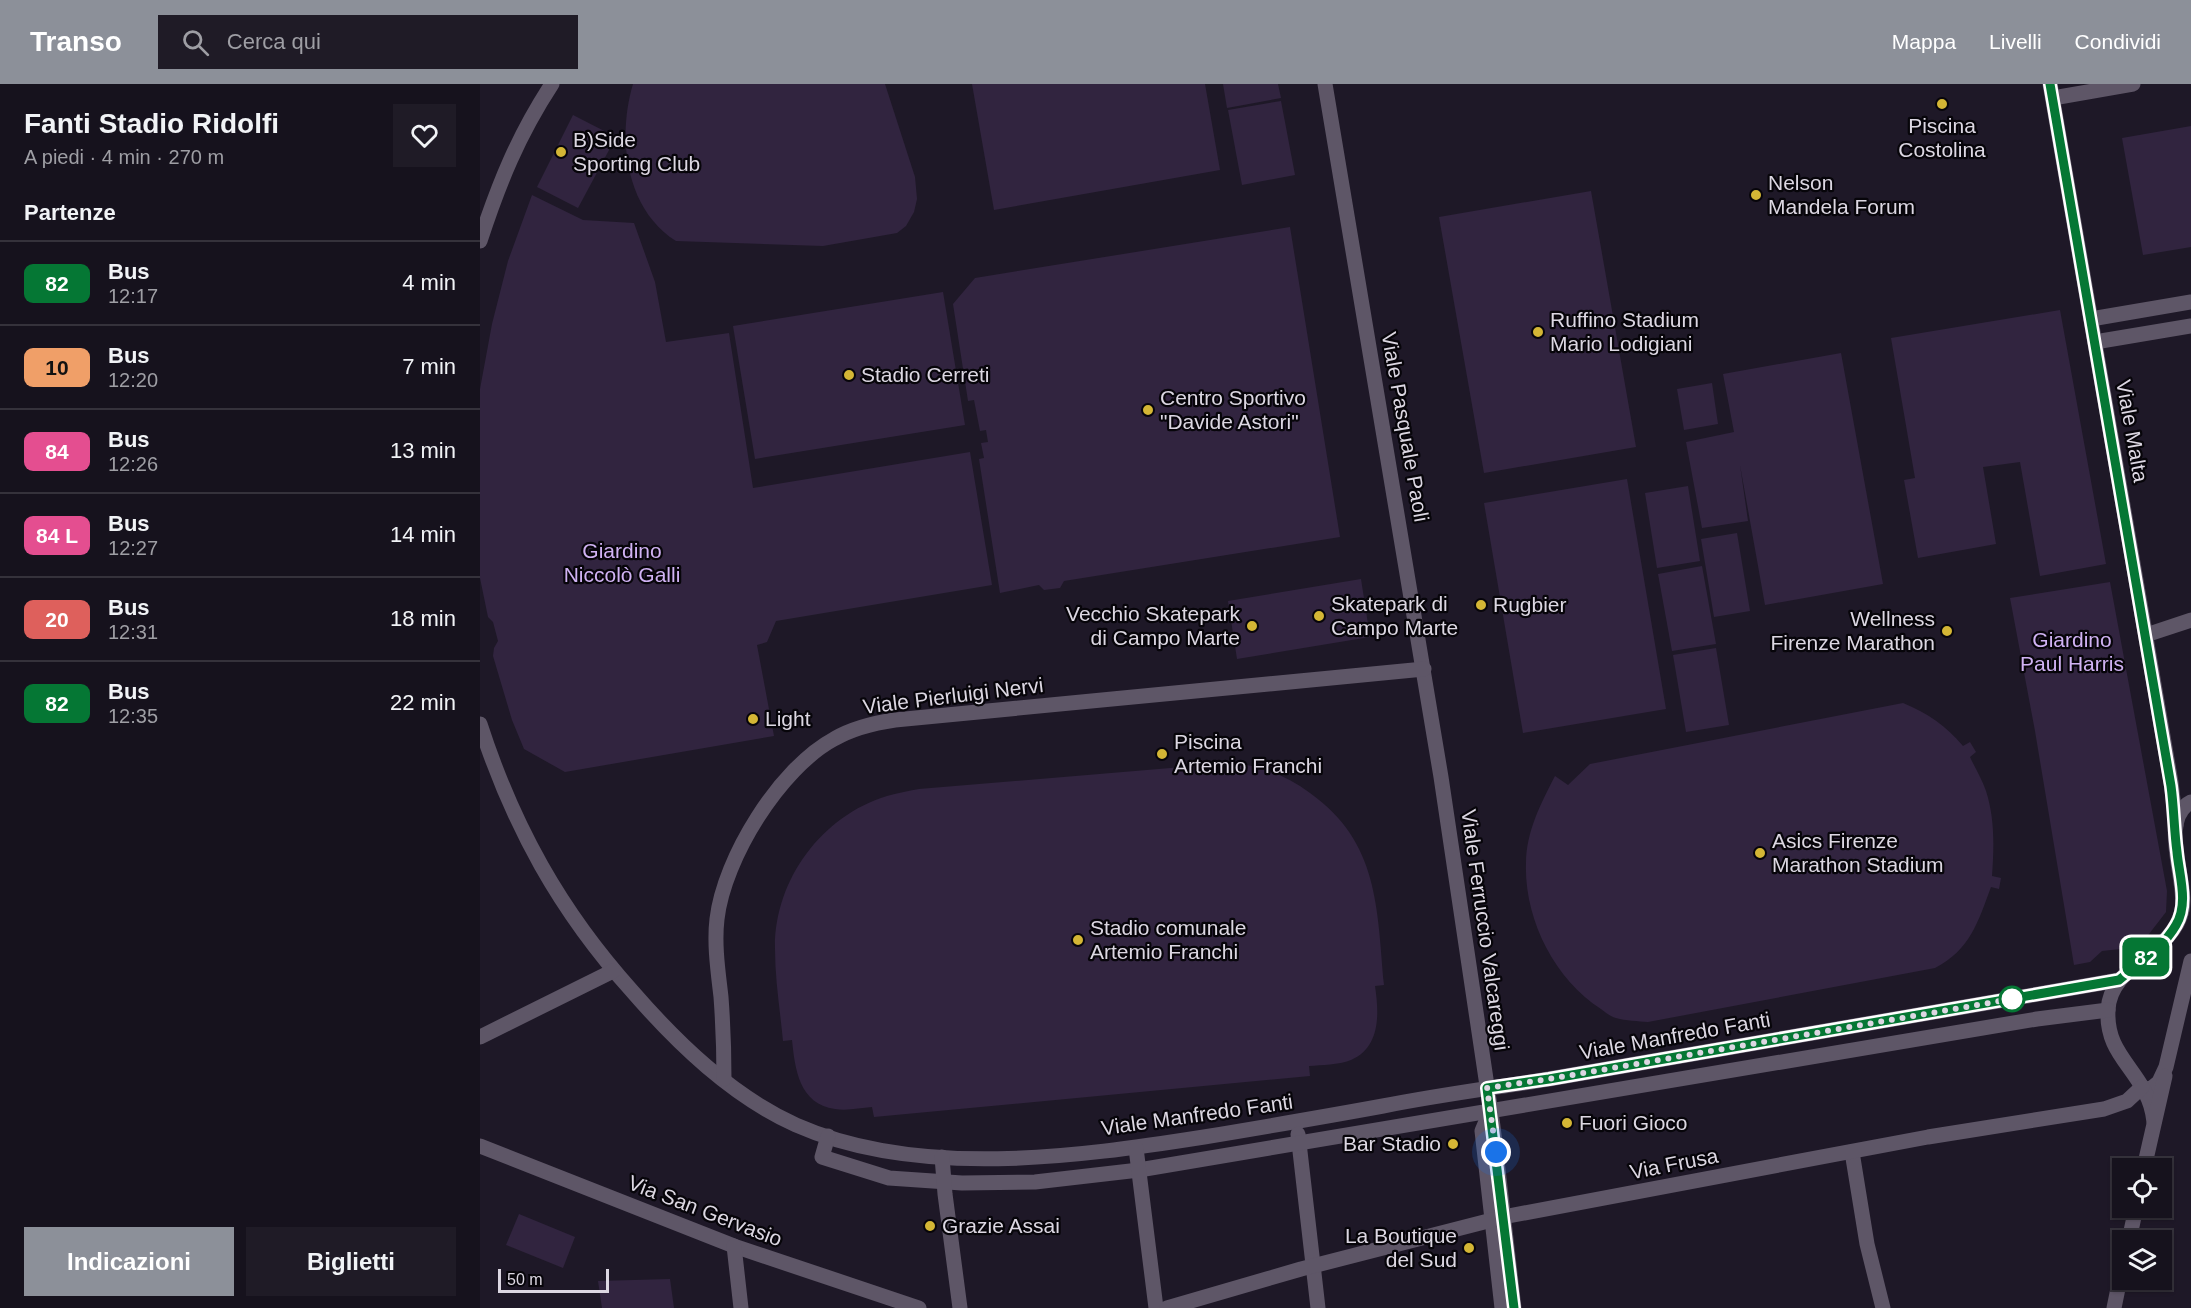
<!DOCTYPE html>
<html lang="it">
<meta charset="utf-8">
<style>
body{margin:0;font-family:Arial,sans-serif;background:#1f1b26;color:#f1f3f6;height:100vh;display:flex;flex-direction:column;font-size:22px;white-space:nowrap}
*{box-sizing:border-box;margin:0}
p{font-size:20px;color:#9e9ea4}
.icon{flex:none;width:33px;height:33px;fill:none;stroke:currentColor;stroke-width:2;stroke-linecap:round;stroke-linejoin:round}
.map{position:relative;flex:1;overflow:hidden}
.sheet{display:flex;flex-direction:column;background:#16121d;width:480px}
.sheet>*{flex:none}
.badge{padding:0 12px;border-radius:9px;font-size:21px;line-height:39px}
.tools{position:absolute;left:1632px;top:1074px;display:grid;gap:12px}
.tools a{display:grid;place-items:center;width:60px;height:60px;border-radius:0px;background:#16121d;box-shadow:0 2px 4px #0004,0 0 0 2px #35323b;font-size:30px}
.scale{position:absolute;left:18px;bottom:15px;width:111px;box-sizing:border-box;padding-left:6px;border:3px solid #dcd7e2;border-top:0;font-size:16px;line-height:21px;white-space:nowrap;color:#dcd7e2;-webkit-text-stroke:4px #07050a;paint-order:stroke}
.you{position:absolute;width:30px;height:30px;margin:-15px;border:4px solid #fff;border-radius:50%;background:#1a73e8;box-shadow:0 0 0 9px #1a73e833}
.map>.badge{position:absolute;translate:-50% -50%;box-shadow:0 0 0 3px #fff}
h2{padding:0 24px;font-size:22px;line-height:54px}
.round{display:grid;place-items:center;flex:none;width:63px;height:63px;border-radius:0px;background:#1f1b26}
.headline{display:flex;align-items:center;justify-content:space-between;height:102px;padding:0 24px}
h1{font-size:28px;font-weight:700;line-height:45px}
.cta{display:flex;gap:12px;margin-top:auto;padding:12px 24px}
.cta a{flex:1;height:69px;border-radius:0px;background:#8c9099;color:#fff;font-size:24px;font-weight:700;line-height:69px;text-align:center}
.cta a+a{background:#1f1b26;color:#f1f3f6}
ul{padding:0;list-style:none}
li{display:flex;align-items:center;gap:18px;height:84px;padding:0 24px;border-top:2px solid #35323b}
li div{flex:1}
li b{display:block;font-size:22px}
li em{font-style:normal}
li .badge{min-width:66px;font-weight:700;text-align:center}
header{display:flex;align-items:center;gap:36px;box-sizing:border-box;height:84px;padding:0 30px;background:#8c9099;color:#fff}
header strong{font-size:28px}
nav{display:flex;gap:33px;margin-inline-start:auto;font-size:21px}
.search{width:420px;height:54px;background:#1f1b26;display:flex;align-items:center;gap:15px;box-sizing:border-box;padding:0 21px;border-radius:0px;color:#9e9ea4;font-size:22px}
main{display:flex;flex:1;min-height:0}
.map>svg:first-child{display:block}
</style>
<header>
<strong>Transo</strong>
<div class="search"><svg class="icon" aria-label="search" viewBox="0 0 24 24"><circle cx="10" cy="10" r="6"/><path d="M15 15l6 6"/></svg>Cerca qui</div>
<nav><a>Mappa</a><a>Livelli</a><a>Condividi</a></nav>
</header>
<main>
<section class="sheet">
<div class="headline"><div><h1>Fanti Stadio Ridolfi</h1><p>A piedi · 4 min · 270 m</p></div><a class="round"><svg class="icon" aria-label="heart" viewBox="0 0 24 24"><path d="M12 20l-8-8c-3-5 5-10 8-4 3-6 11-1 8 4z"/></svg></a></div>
<h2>Partenze</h2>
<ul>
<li><span class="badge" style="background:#057734;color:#fff">82</span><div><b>Bus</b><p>12:17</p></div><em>4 min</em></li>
<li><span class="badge" style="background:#f09f68;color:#111">10</span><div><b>Bus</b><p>12:20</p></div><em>7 min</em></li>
<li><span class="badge" style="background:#e44e90;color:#fff">84</span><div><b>Bus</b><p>12:26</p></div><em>13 min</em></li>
<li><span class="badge" style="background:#e44e90;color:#fff">84 L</span><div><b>Bus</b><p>12:27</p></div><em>14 min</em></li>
<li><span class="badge" style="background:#de605c;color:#fff">20</span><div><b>Bus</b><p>12:31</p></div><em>18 min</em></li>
<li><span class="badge" style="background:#057734;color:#fff">82</span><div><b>Bus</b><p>12:35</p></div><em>22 min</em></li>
</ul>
<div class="cta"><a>Indicazioni</a><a>Biglietti</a></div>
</section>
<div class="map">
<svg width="1711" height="1224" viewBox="0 0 1711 1224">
<rect width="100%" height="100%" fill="#1e1827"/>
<g fill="#31243f">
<path d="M 153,0 L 405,0 L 435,93 L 437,115 L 434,128 L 426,142 L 417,149 L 343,162 L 196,157 C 145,125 137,53 153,0 Z"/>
<path d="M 492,0 L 725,0 L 740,86 L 514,126 Z"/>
<path d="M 743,0 L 798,0 L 801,14 L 747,24 Z"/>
<path d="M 801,17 L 815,91 L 762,101 L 748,26 Z"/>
<path d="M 93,31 L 136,53 L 98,124 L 57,103 Z"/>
<path d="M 1711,42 L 1711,163 L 1663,171 L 1642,54 Z"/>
<path d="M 1111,107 L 1156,363 L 1004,389 L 959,133 Z"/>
<path d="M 52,111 L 103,136 L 154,139 L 175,198 L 186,258 L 249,249 L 273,404 L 490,368 L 512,501 L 296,537 L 287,558 L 277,561 L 294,652 L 85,688 L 44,665 L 32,636 L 13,572 L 14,564 L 18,557 L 13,538 L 8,533 L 0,494 L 0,305 L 12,240 L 28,177 Z"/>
<path d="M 810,143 L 860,453 L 584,497 L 580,504 L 564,506 L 559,501 L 520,509 L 499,375 L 504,374 L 501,359 L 508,358 L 506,346 L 500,347 L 494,316 L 488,317 L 473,220 L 495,194 Z"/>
<path d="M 463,208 L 485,341 L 275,375 L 253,242 Z"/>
<path d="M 1580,226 L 1626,480 L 1560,492 L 1540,378 L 1503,383 L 1516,460 L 1438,474 L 1424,396 L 1435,394 L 1411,254 Z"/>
<path d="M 1361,269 L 1403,500 L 1285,521 L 1260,381 L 1268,437 L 1222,444 L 1206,358 L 1254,348 L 1243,290 Z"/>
<path d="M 1232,299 L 1238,340 L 1204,346 L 1197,305 Z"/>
<path d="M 1147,395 L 1186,625 L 1043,649 L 1004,419 Z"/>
<path d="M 1208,402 L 1220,477 L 1177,484 L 1165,409 Z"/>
<path d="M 1257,449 L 1270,527 L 1234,533 L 1221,455 Z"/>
<path d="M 1222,482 L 1236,560 L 1192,567 L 1178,490 Z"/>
<path d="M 881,495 L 890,553 L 757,575 L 748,517 Z"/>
<path d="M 1630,498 L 1687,807 L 1686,828 L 1659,863 L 1622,867 L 1610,878 L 1594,881 L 1555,647 L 1530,514 Z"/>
<path d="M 1236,564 L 1249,641 L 1206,648 L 1193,571 Z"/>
<path d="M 1423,619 C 1448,629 1466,642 1483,662 L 1490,658 L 1496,668 L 1490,673 C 1495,684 1502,695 1506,707 C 1515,735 1514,763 1512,792 L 1521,794 L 1519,805 L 1511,803 C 1498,838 1490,866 1455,884 L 1168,938 C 1158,937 1146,937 1136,934 C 1131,933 1125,928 1121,925 C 1074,895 1044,834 1046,779 C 1046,748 1061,719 1075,692 L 1088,701 L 1110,680 Z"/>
<path d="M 750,679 C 780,681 806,691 830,709 C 899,758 897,824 904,901 L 895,902 C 899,929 901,963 871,976 C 858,981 842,981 829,982 L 830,992 L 394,1033 L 392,1023 C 380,1024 367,1027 355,1025 C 319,1020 315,985 312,956 L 303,957 C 300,926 295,895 295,865 C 294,797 341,732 407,712 C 417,709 428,707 439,705 Z"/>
<path d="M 39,1130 L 95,1153 L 83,1184 L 26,1161 Z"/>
<path d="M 190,1195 L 194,1224 L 122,1224 L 118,1197 Z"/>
</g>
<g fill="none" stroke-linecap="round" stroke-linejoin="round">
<g stroke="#5e5667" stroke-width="15">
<path d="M 845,0 L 961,693 L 1013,1042 L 1034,1224"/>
<path d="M 1570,0 L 1691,698 L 1696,741"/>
<path d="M 1573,14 L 1653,0"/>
<path d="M 0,157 C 19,99 38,52 72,0"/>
<path d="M 1611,235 L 1711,218"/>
<path d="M 1615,258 L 1711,242"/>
<path d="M 1666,551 L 1711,536"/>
<path d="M 0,640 C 33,742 80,827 152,907 C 198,960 252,1012 316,1041 C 438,1095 597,1073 724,1053 C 784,1043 843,1033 903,1022 C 958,1011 1013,1004 1069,995 L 1639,896"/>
<path d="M 0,953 L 133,887"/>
<path d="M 244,995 C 244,968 243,940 241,913 C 238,887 234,860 237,835 C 244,774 300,684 354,655 C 373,644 394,639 415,636 L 944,585"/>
<path d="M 1662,1003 L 1669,1006 L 1679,998 L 1686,983 L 1711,877"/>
<path d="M 1010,1028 L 1002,1047 L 1022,1224"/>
<path d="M 1674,1038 C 1673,1028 1670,1017 1665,1008 C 1649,978 1626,964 1628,926 C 1630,880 1693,870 1702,826 C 1708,797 1678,735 1711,718"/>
<path d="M 818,1050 L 838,1224"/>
<path d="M 348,1052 L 342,1073 L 409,1094 L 482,1099 L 555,1098 L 659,1086 L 1557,935 L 1628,926"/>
<path d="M 0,1062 L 254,1162 L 439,1224"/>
<path d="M 656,1064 L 676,1224"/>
<path d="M 1372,1068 L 1387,1160 L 1403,1224"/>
<path d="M 462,1073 L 465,1110 L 480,1224"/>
<path d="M 1664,1084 L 1685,992"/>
<path d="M 1023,1133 L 1448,1053 L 1624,1025 L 1647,1017 L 1662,1003"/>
<path d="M 1649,1156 L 1656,1124"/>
<path d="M 254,1162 L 261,1224"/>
<path d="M 687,1224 L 821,1185 L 1012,1136"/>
<path d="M 1634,1224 L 1642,1185"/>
</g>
</g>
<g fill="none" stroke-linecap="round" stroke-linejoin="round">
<g stroke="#fff" stroke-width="14">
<path id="line" d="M 1034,1224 L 1007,1004 L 1069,995 L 1639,896 C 1658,880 1683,864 1696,841 C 1709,819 1699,791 1697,768 C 1694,746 1694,724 1691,702 L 1570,0"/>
</g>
<use href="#line" stroke="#057734" stroke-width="9"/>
<path stroke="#dcd7e2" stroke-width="6" stroke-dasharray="0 10.8" d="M 1016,1068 L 1007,1004 L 1069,995 L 1532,915"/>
</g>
<g fill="#d4b635" stroke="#07050a" stroke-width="2">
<circle cx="1462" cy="20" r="6"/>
<circle cx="81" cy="68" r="6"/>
<circle cx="1276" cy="111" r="6"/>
<circle cx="1058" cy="248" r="6"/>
<circle cx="369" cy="291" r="6"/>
<circle cx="668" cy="326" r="6"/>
<circle cx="1001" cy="521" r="6"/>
<circle cx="839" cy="532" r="6"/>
<circle cx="772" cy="542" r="6"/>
<circle cx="1467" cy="547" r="6"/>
<circle cx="273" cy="635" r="6"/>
<circle cx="682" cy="670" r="6"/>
<circle cx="1280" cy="769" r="6"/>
<circle cx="598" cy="856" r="6"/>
<circle cx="1087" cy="1039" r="6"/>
<circle cx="973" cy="1060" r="6"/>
<circle cx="450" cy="1142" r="6"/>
<circle cx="989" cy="1164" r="6"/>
</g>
<circle fill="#fff" stroke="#057734" stroke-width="3" cx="1532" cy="915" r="12"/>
<g text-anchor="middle" stroke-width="4.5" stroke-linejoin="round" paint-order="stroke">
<g font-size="21" fill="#dcd7e2" stroke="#07050a" text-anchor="start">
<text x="1462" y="49" text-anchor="middle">Piscina<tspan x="1462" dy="24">Costolina</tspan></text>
<text x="93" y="63">B)Side<tspan x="93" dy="24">Sporting Club</tspan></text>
<text x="1288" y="106">Nelson<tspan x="1288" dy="24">Mandela Forum</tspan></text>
<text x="1070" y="243">Ruffino Stadium<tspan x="1070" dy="24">Mario Lodigiani</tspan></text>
<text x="381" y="298">Stadio Cerreti</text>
<text x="680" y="321">Centro Sportivo<tspan x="680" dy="24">"Davide Astori"</tspan></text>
<text x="851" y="527">Skatepark di<tspan x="851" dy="24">Campo Marte</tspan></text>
<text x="1013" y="528">Rugbier</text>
<text x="760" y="537" text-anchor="end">Vecchio Skatepark<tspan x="760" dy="24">di Campo Marte</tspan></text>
<text x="1455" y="542" text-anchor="end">Wellness<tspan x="1455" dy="24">Firenze Marathon</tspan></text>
<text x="285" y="642">Light</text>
<text x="694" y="665">Piscina<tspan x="694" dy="24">Artemio Franchi</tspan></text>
<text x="1292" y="764">Asics Firenze<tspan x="1292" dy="24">Marathon Stadium</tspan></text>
<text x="610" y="851">Stadio comunale<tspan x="610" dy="24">Artemio Franchi</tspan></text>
<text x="1099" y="1046">Fuori Gioco</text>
<text x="961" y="1067" text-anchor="end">Bar Stadio</text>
<text x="462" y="1149">Grazie Assai</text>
<text x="977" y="1159" text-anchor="end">La Boutique<tspan x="977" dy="24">del Sud</tspan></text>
</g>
<g font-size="21" fill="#dcd7e2" stroke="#07050a">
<text transform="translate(925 343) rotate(80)" y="7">Viale Pasquale Paoli</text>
<text transform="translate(1652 347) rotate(80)" y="7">Viale Malta</text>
<text transform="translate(473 612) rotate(-7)" y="7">Viale Pierluigi Nervi</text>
<text transform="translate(1005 846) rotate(82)" y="7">Viale Ferruccio Valcareggi</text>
<text transform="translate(1195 952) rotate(-10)" y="7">Viale Manfredo Fanti</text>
<text transform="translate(717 1031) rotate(-8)" y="7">Viale Manfredo Fanti</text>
<text transform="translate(1194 1080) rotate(-11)" y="7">Via Frusa</text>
<text transform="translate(225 1127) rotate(21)" y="7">Via San Gervasio</text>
</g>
<g font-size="21" fill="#d0b2f3" stroke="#07050a">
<text x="142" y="474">Giardino<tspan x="142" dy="24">Niccolò Galli</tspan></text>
<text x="1592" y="563">Giardino<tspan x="1592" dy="24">Paul Harris</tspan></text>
</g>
</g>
</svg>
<div class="tools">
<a><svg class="icon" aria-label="locate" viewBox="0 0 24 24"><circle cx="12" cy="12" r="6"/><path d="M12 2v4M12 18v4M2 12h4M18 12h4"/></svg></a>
<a><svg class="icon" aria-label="layers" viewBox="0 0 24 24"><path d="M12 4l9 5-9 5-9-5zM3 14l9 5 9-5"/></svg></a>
</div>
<div class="scale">50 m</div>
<div class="you" style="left:1016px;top:1068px"></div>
<b class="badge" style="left:1666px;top:873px;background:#057734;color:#fff">82</b>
</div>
</main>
